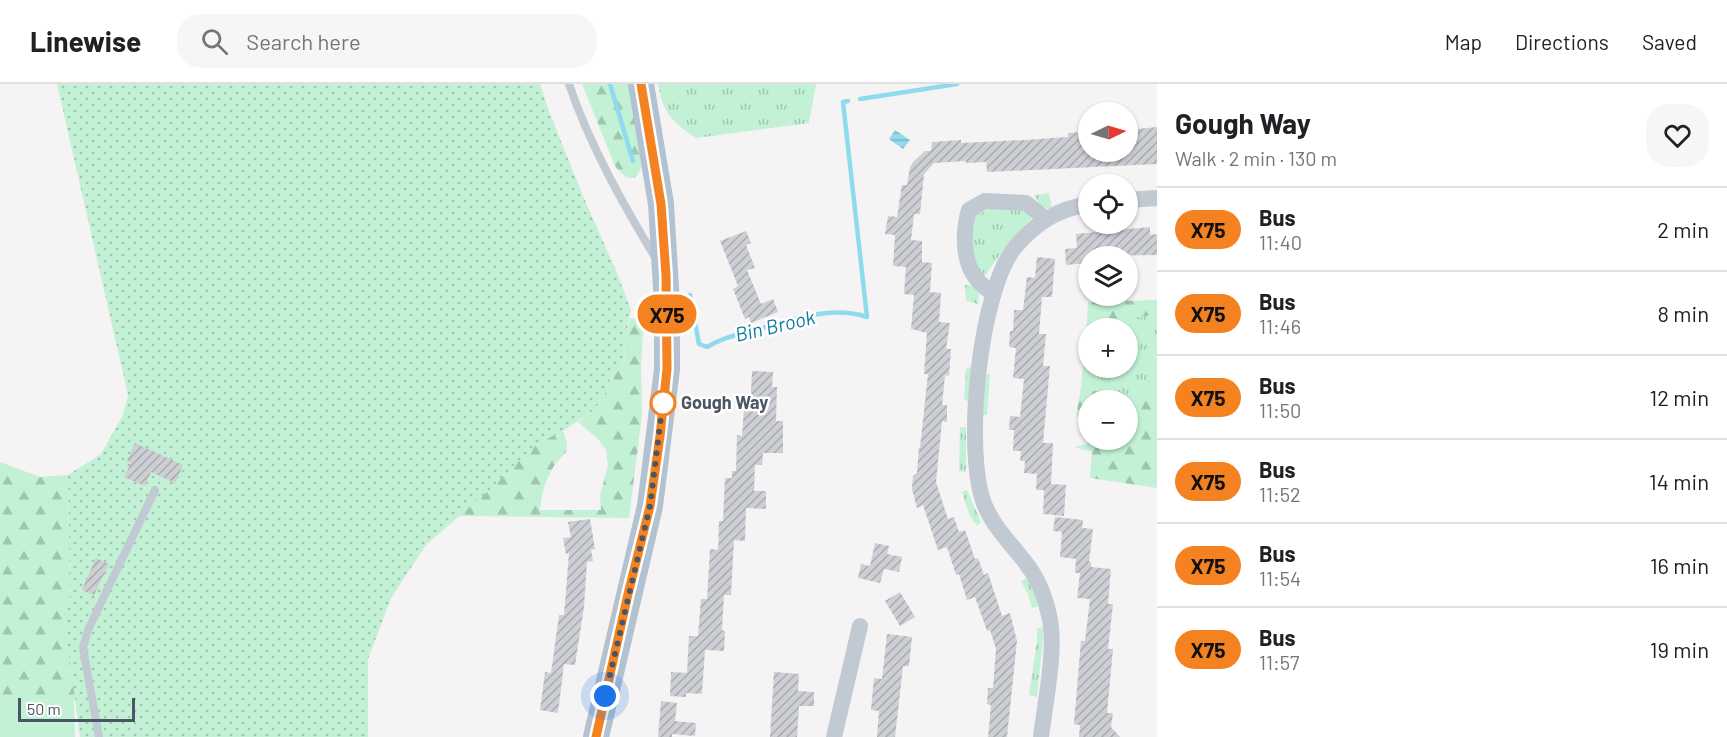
<!DOCTYPE html>
<meta charset="utf-8">
<style>
body{margin:0;font-family:Barlow,sans-serif;background:#f6f6f6;color:#202124;height:100vh;display:flex;flex-direction:column;font-size:22px;white-space:nowrap}
*{box-sizing:border-box;margin:0}
p{font-size:20px;color:#757577}
.icon{flex:none;width:33px;height:33px;fill:none;stroke:currentColor;stroke-width:2;stroke-linecap:round;stroke-linejoin:round}
.map{position:relative;flex:1;overflow:hidden}
.details{display:flex;flex-direction:column;background:#fff;width:570px}
.details>*{flex:none}
.badge{padding:0 12px;border-radius:20px;font-size:21px;line-height:39px}
.needle{width:39px;rotate:85deg}
.controls{position:absolute;left:1078px;top:18px;display:grid;gap:12px}
.controls a{display:grid;place-items:center;width:60px;height:60px;border-radius:50%;background:#fff;box-shadow:0 2px 4px #0004;font-size:30px}
.scale{position:absolute;left:18px;bottom:15px;width:117px;box-sizing:border-box;padding-left:6px;border:3px solid #4a5661;border-top:0;font-size:16px;line-height:21px;white-space:nowrap;color:#4a5661;-webkit-text-stroke:4px #fff;paint-order:stroke}
.you{position:absolute;width:30px;height:30px;margin:-15px;border:4px solid #fff;border-radius:50%;background:#1a73e8;box-shadow:0 0 0 9px #1a73e833}
.map>.badge{position:absolute;translate:-50% -50%;box-shadow:0 0 0 3px #fff}
.round{display:grid;place-items:center;flex:none;width:63px;height:63px;border-radius:24px;background:#f6f6f6}
.head{display:flex;align-items:center;justify-content:space-between;height:102px;padding:0 18px}
h1{font-size:28px;font-weight:700;line-height:45px}
ul{padding:0;list-style:none}
li{display:flex;align-items:center;gap:18px;height:84px;padding:0 18px;border-top:2px solid #e0e0e0}
li div{flex:1}
li b{display:block;font-size:22px}
li em{font-style:normal}
li .badge{min-width:66px;font-weight:700;text-align:center}
header{display:flex;align-items:center;gap:36px;box-sizing:border-box;height:84px;padding:0 30px;background:#fff;border-bottom:2px solid #e0e0e0}
header strong{font-size:28px}
nav{display:flex;gap:33px;margin-inline-start:auto;font-size:21px}
.search{width:420px;height:54px;background:#f6f6f6;display:flex;align-items:center;gap:15px;box-sizing:border-box;padding:0 21px;border-radius:24px;color:#757577;font-size:22px}
main{display:flex;flex:1;min-height:0}
.map>svg:first-child{display:block}
</style>
<header>
<strong>Linewise</strong>
<div class="search"><svg class="icon" aria-label="search" viewBox="0 0 24 24"><circle cx="10" cy="10" r="6"/><path d="M15 15l6 6"/></svg>Search here</div>
<nav><a>Map</a><a>Directions</a><a>Saved</a></nav>
</header>
<main>
<div class="map">
<svg width="1157" height="653" viewBox="0 0 1157 653">
<defs>
<pattern id="grass-tufts" width="24" height="20" patternUnits="userSpaceOnUse" patternTransform="scale(1.5)"><rect width="24" height="20" fill="#c3f1d5"/><path d="M3 7l-1-3M5 7V3M7 7l1-3M15 17l-1-3M17 17v-4M19 17l1-3" fill="none" stroke="#a0c6b0"/></pattern>
<pattern id="forest-firs" width="22" height="20" patternUnits="userSpaceOnUse" patternTransform="scale(1.5)"><rect width="22" height="20" fill="#c3f1d5"/><path d="M5 1l3.5 6h-7zM16 11l3.5 6h-7z" fill="#a0c6b0"/></pattern>
<pattern id="park-dots" width="8" height="8" patternUnits="userSpaceOnUse" patternTransform="scale(1.5)"><rect width="8" height="8" fill="#c3f1d5"/><path d="M2 2h.1M6 6h.1" fill="none" stroke="#a0c6b0" stroke-width="1.8" stroke-linecap="round"/></pattern>
<pattern id="water-rules" width="6" height="5" patternUnits="userSpaceOnUse" patternTransform="scale(1.5)"><rect width="6" height="5" fill="#90daee"/><path d="M0 2.5h6" fill="none" stroke="#78b4c4"/></pattern>
<pattern id="building-hatch" width="6" height="6" patternUnits="userSpaceOnUse" patternTransform="scale(1.5)"><rect width="6" height="6" fill="#cdcfd5"/><path d="M-1 1l2-2M0 6l6-6M5 7l2-2" fill="none" stroke="#a8abb0"/></pattern>
</defs>
<rect width="100%" height="100%" fill="#f5f3f3"/>
<g fill="url(#grass-tufts)" fill-rule="evenodd">
<path d="M 658,0 L 816,0 L 809,39 L 696,54 C 672,38 663,29 658,0 Z"/>
<path d="M 1049,109 L 1052,124 L 1050,125 L 1041,122 L 1034,111 Z"/>
<path d="M 992,124 L 1024,124 L 1033,133 L 1009,158 L 985,192 L 973,180 L 972,133 Z"/>
<path d="M 965,200 L 980,204 L 978,220 L 966,217 Z"/>
<path d="M 1157,231 L 1157,250 L 1150,317 L 1121,314 L 1081,303 L 1087,237 ZM 1089,244 L 1128,244 L 1128,284 L 1089,284 Z"/>
<path d="M 972,283 L 968,317 L 964,316 L 966,284 Z"/>
<path d="M 985,290 L 990,290 L 987,331 L 983,331 Z"/>
<path d="M 960,343 L 966,343 L 966,388 L 959,387 Z"/>
<path d="M 967,406 L 981,438 L 977,442 L 969,430 L 962,408 Z"/>
<path d="M 1027,494 L 1040,522 L 1032,524 L 1028,510 L 1021,497 Z"/>
<path d="M 1043,543 L 1043,556 L 1037,613 L 1029,611 L 1037,557 L 1037,544 Z"/>
</g>
<g fill="url(#forest-firs)">
<path d="M 582,0 L 631,0 L 643,76 C 639,98 628,100 615,82 Z"/>
<path d="M 1157,216 L 1157,231 L 1087,237 L 1088,218 Z"/>
<path d="M 644,232 L 641,280 L 642,331 L 629,434 L 459,432 L 537,359 L 563,347 L 567,359 L 566,368 C 549,384 542,403 540,426 L 601,426 L 600,412 L 608,381 L 606,366 L 598,355 L 578,338 L 594,326 L 604,312 L 611,293 L 624,279 L 625,256 L 630,235 Z"/>
<path d="M 1157,250 L 1157,404 L 1090,394 L 1092,368 L 1075,363 L 1087,360 L 1089,353 L 1089,356 L 1128,356 L 1128,316 L 1089,316 L 1089,336 L 1076,333 L 1081,303 L 1121,314 L 1150,316 Z"/>
<path d="M 0,378 L 40,393 L 68,391 L 70,511 L 64,531 L 75,611 L 74,618 L 0,615 Z"/>
</g>
<path fill="url(#park-dots)" d="M 57,0 L 540,0 L 550,30 L 583,112 L 617,189 L 631,226 L 625,256 L 624,279 L 611,293 L 604,312 L 594,326 L 563,347 L 537,359 L 487,408 L 426,461 L 391,514 L 368,575 L 368,653 L 80,653 L 64,531 L 70,511 L 68,391 L 101,370 L 123,331 L 128,311 Z"/>
<path fill="#c3f1d5" d="M 0,615 L 74,618 L 75,653 L 0,653 Z"/>
<path fill="url(#water-rules)" d="M 895,46 L 910,56 L 903,65 L 889,55 Z"/>
<g fill="none" stroke-linecap="round" stroke-linejoin="round">
<g stroke="#90daee" stroke-width="4.5">
<path d="M 610,0 L 633,77"/>
<path d="M 860,15 L 957,0"/>
<path d="M 690,211 L 699,260 L 707,263 C 723,253 738,251 756,246 C 790,236 831,221 867,233 L 843,18 L 848,17"/>
</g>
</g>
<g fill="url(#building-hatch)">
<path d="M 1157,43 L 1157,80 L 987,88 L 986,78 L 966,79 L 966,77 L 934,79 L 924,90 L 920,130 L 914,130 L 911,156 L 922,157 L 922,178 L 932,179 L 930,208 L 941,209 L 939,238 L 950,239 L 946,265 L 951,265 L 949,292 L 945,291 L 942,321 L 947,321 L 947,338 L 942,337 L 936,398 L 948,435 L 954,433 L 959,448 L 965,446 L 975,475 L 978,474 L 984,491 L 988,489 L 1002,532 L 1010,529 L 1017,557 L 1007,653 L 988,653 L 991,621 L 987,620 L 988,604 L 993,604 L 996,565 L 990,546 L 987,547 L 975,513 L 967,516 L 959,490 L 956,491 L 947,463 L 938,466 L 923,421 L 917,424 L 912,405 L 913,392 L 917,389 L 919,364 L 920,364 L 928,290 L 924,290 L 927,249 L 911,245 L 914,211 L 904,210 L 906,183 L 893,182 L 895,151 L 885,150 L 888,132 L 897,133 L 902,101 L 907,101 L 910,83 L 914,77 L 925,67 L 931,67 L 932,58 L 961,56 L 961,59 L 1025,56 L 1068,53 L 1068,49 L 1086,48 L 1087,68 L 1128,68 L 1128,46 Z"/>
<path d="M 1150,143 L 1150,151 L 1157,150 L 1157,171 L 1089,172 L 1089,179 L 1066,181 L 1065,165 L 1077,164 L 1076,150 Z"/>
<path d="M 746,147 L 751,159 L 746,161 L 755,184 L 747,186 L 761,220 L 773,215 L 778,228 L 751,239 L 749,233 L 745,235 L 733,205 L 738,202 L 720,157 Z"/>
<path d="M 1037,173 L 1055,175 L 1052,213 L 1042,213 L 1039,250 L 1046,250 L 1043,282 L 1050,282 L 1043,359 L 1053,359 L 1051,400 L 1066,401 L 1064,432 L 1043,430 L 1044,406 L 1036,406 L 1037,390 L 1024,389 L 1025,377 L 1020,377 L 1021,367 L 1013,367 L 1014,346 L 1009,346 L 1010,332 L 1020,333 L 1024,295 L 1013,294 L 1016,264 L 1009,263 L 1010,247 L 1013,247 L 1014,226 L 1023,226 L 1027,193 L 1035,194 Z"/>
<path d="M 752,287 L 773,288 L 772,303 L 777,303 L 776,337 L 783,337 L 783,369 L 763,369 L 762,381 L 755,381 L 754,407 L 766,407 L 766,425 L 746,424 L 745,457 L 734,456 L 731,511 L 724,511 L 722,546 L 725,547 L 724,567 L 705,566 L 702,610 L 686,609 L 686,613 L 670,612 L 671,588 L 687,589 L 689,552 L 698,552 L 701,515 L 707,515 L 710,465 L 718,466 L 719,437 L 723,437 L 725,394 L 732,394 L 732,387 L 736,387 L 737,351 L 742,352 L 744,325 L 750,326 Z"/>
<path d="M 135,359 L 183,381 L 175,399 L 151,388 L 145,402 L 124,393 L 131,379 L 127,377 Z"/>
<path d="M 1055,433 L 1083,436 L 1082,444 L 1093,445 L 1089,478 L 1091,478 L 1091,483 L 1111,485 L 1108,520 L 1113,520 L 1108,565 L 1113,565 L 1107,629 L 1113,629 L 1111,643 L 1120,653 L 1079,653 L 1080,641 L 1074,640 L 1081,557 L 1085,557 L 1090,515 L 1077,514 L 1080,489 L 1075,489 L 1076,475 L 1060,473 L 1062,448 L 1053,447 Z"/>
<path d="M 590,435 L 595,465 L 591,466 L 593,477 L 587,478 L 584,523 L 575,581 L 564,580 L 558,629 L 540,626 L 545,588 L 551,589 L 559,531 L 564,531 L 569,469 L 566,470 L 563,454 L 571,453 L 568,438 Z"/>
<path d="M 875,459 L 889,462 L 887,470 L 902,473 L 899,488 L 884,485 L 880,499 L 858,494 L 861,480 L 870,482 Z"/>
<path d="M 96,474 L 109,480 L 94,511 L 82,506 Z"/>
<path d="M 900,508 L 915,533 L 900,542 L 885,517 Z"/>
<path d="M 887,550 L 912,553 L 909,582 L 903,582 L 895,653 L 877,653 L 879,627 L 871,626 L 874,594 L 882,595 Z"/>
<path d="M 774,588 L 799,590 L 798,607 L 814,608 L 814,622 L 799,622 L 797,653 L 770,653 Z"/>
<path d="M 661,617 L 677,619 L 675,637 L 696,639 L 695,652 L 672,650 L 672,653 L 658,653 Z"/>
</g>
<g fill="none" stroke-linecap="round" stroke-linejoin="round">
<g stroke="#c1cad2" stroke-width="8">
<path d="M 569,0 C 590,62 623,120 656,175"/>
<path d="M 99,653 L 83,564 L 88,546 L 155,406"/>
</g>
<g stroke="#c1cad2" stroke-width="16">
<path d="M 1128,116 L 1157,114"/>
<path d="M 993,210 C 987,205 980,200 976,194 C 962,177 963,145 969,126 L 985,117 L 1026,119 L 1045,134"/>
<path d="M 834,653 L 860,542"/>
<path d="M 1041,653 C 1045,619 1057,563 1049,531 C 1045,512 1037,493 1025,478 C 1011,460 994,443 985,422 C 963,370 979,205 1016,162 C 1037,138 1058,125 1089,120"/>
</g>
<path stroke="#b3c2d1" stroke-width="26" d="M 596,653 L 650,422 L 667,285 L 667,221 L 661,120 L 641,0"/>
</g>
<g fill="none" stroke-linecap="round" stroke-linejoin="round">
<g stroke="#fff" stroke-width="14">
<path id="line" d="M 596,653 L 628,510 L 650,422 L 660,352 L 667,285 L 666,191 L 661,120 L 641,0"/>
</g>
<use href="#line" stroke="#f58220" stroke-width="9"/>
<path stroke="#4a5661" stroke-width="6" stroke-dasharray="0 10.8" d="M 605,612 L 650,422 L 663,317 L 663,319"/>
</g>
<circle fill="#fff" stroke="#f58220" stroke-width="3" cx="663" cy="319" r="12"/>
<g text-anchor="middle" stroke-width="5" stroke-linejoin="round" paint-order="stroke">
<g font-size="18" font-weight="bold" fill="#4a5661" stroke="#fff" text-anchor="start">
<text x="681" y="325">Gough Way</text>
</g>
<g font-size="20" font-style="italic" fill="#0c7c9b" stroke="#fff">
<text transform="translate(775 242) rotate(-13)" y="7">Bin Brook</text>
</g>
</g>
</svg>
<div class="controls">
<a><svg class="needle" viewBox="-14 -14 28 28"><path d="M0-13l5 13h-10z" fill="#e53935"/><path d="M0 13l5-13h-10z" fill="#757577"/></svg></a>
<a><svg class="icon" aria-label="locate" viewBox="0 0 24 24"><circle cx="12" cy="12" r="6"/><path d="M12 2v4M12 18v4M2 12h4M18 12h4"/></svg></a>
<a><svg class="icon" aria-label="layers" viewBox="0 0 24 24"><path d="M12 4l9 5-9 5-9-5zM3 14l9 5 9-5"/></svg></a>
<a>+</a>
<a>−</a>
</div>
<div class="scale">50 m</div>
<div class="you" style="left:605px;top:612px"></div>
<b class="badge" style="left:667px;top:230px;background:#f58220;color:#111">X75</b>
</div>
<section class="details">
<div class="head"><div><h1>Gough Way</h1><p>Walk · 2 min · 130 m</p></div><a class="round"><svg class="icon" aria-label="heart" viewBox="0 0 24 24"><path d="M12 20l-8-8c-3-5 5-10 8-4 3-6 11-1 8 4z"/></svg></a></div>
<ul>
<li><span class="badge" style="background:#f58220;color:#111">X75</span><div><b>Bus</b><p>11:40</p></div><em>2 min</em></li>
<li><span class="badge" style="background:#f58220;color:#111">X75</span><div><b>Bus</b><p>11:46</p></div><em>8 min</em></li>
<li><span class="badge" style="background:#f58220;color:#111">X75</span><div><b>Bus</b><p>11:50</p></div><em>12 min</em></li>
<li><span class="badge" style="background:#f58220;color:#111">X75</span><div><b>Bus</b><p>11:52</p></div><em>14 min</em></li>
<li><span class="badge" style="background:#f58220;color:#111">X75</span><div><b>Bus</b><p>11:54</p></div><em>16 min</em></li>
<li><span class="badge" style="background:#f58220;color:#111">X75</span><div><b>Bus</b><p>11:57</p></div><em>19 min</em></li>
</ul>
</section>
</main>
